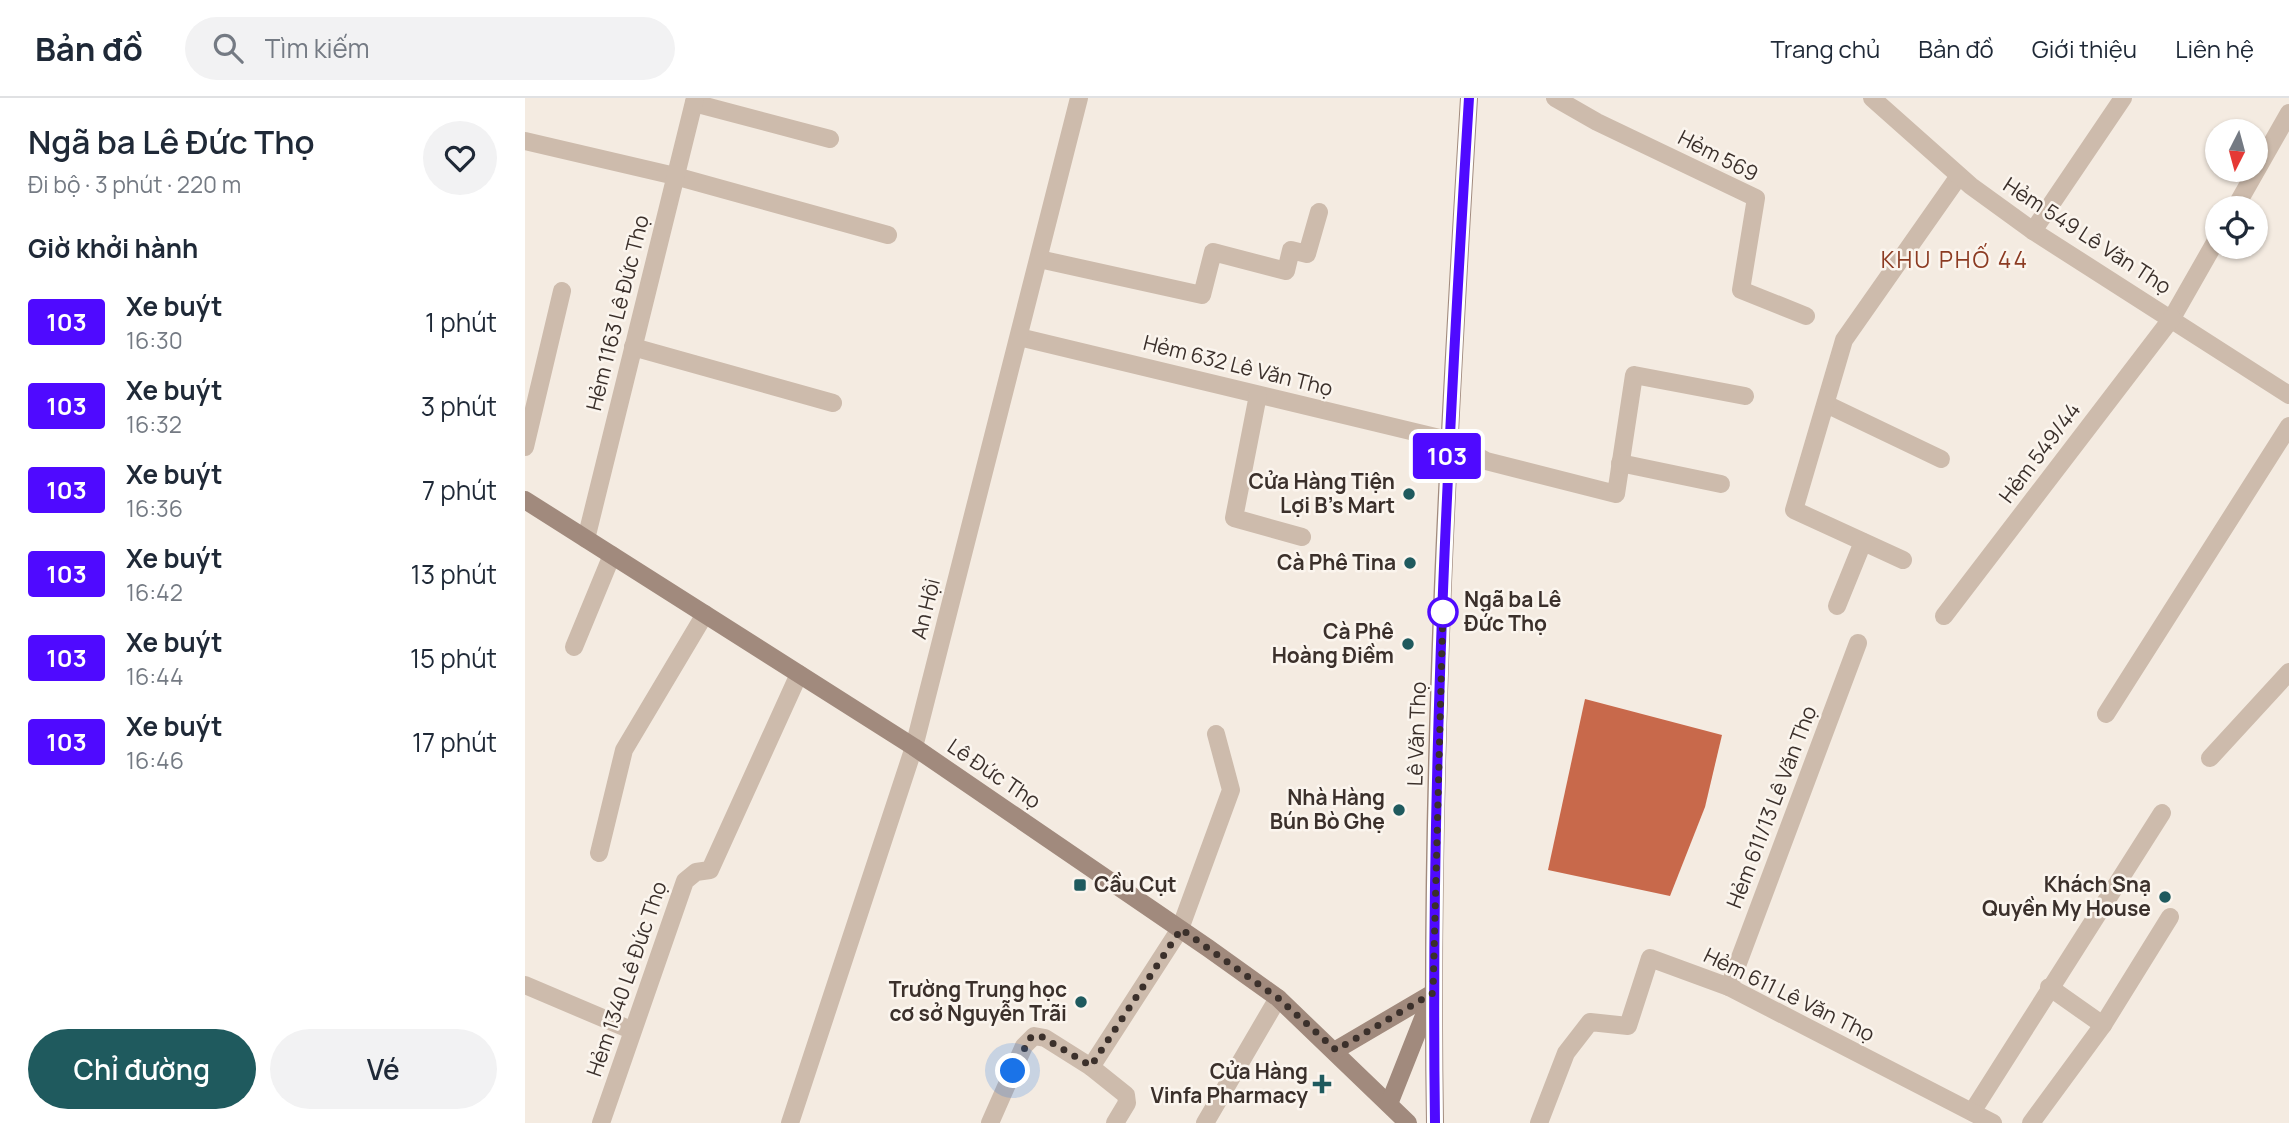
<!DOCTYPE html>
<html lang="vi">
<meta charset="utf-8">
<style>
body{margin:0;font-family:Manrope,sans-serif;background:#f2f2f3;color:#1f2937;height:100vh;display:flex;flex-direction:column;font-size:26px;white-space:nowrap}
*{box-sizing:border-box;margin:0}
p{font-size:23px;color:#747a83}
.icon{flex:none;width:38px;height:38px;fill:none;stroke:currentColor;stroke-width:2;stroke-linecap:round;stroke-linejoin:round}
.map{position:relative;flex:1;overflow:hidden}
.sheet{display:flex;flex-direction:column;background:#fff;width:525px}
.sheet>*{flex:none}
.badge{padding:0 14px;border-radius:5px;font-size:24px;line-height:46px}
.needle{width:46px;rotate:186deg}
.fabs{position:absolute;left:1680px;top:21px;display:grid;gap:14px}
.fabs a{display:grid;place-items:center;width:63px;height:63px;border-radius:50%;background:#fff;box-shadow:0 2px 5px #0004;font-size:35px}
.you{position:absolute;width:35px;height:35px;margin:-18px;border:5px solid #fff;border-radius:50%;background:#1a73e8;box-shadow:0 0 0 10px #1a73e833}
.map>.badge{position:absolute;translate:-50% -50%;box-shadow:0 0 0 4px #fff}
h2{padding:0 28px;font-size:26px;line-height:63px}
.round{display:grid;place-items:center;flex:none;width:74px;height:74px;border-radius:37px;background:#f2f2f3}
.summary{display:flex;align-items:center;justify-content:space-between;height:119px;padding:0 28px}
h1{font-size:33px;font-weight:600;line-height:52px}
.primary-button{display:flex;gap:14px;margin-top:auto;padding:14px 28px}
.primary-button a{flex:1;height:80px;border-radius:42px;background:#1f5a5e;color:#fff;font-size:28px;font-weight:600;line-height:80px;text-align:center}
.primary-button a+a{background:#f2f2f3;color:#1f2937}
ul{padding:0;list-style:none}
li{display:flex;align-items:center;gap:21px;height:84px;padding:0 28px}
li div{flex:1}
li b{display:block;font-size:26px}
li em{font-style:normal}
li .badge{min-width:77px;font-weight:700;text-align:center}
header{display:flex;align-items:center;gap:42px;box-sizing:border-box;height:98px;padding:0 35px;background:#fff;border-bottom:2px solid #e0e1e3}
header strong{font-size:33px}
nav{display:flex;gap:38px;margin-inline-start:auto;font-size:24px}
.search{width:490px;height:63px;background:#f2f2f3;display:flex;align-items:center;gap:18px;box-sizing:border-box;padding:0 24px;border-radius:38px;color:#747a83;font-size:26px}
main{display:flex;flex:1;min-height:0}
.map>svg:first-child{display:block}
</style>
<header>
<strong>Bản đồ</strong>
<div class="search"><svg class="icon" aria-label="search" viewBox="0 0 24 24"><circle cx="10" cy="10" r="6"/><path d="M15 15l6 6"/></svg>Tìm kiếm</div>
<nav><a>Trang chủ</a><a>Bản đồ</a><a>Giới thiệu</a><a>Liên hệ</a></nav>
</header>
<main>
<section class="sheet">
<div class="summary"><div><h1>Ngã ba Lê Đức Thọ</h1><p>Đi bộ · 3 phút · 220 m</p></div><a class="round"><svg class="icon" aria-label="heart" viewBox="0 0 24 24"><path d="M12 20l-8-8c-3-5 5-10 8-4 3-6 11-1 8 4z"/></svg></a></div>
<h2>Giờ khởi hành</h2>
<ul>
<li><span class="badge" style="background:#4f0aff;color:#fff">103</span><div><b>Xe buýt</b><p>16:30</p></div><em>1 phút</em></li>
<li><span class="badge" style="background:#4f0aff;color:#fff">103</span><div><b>Xe buýt</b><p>16:32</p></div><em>3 phút</em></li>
<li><span class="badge" style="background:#4f0aff;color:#fff">103</span><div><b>Xe buýt</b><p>16:36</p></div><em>7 phút</em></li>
<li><span class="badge" style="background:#4f0aff;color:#fff">103</span><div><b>Xe buýt</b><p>16:42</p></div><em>13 phút</em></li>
<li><span class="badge" style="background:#4f0aff;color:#fff">103</span><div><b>Xe buýt</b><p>16:44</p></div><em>15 phút</em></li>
<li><span class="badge" style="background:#4f0aff;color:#fff">103</span><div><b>Xe buýt</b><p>16:46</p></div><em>17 phút</em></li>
</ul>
<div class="primary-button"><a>Chỉ đường</a><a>Vé</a></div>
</section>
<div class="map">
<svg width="1764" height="1025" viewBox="0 0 1764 1025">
<rect width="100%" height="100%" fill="#f4ebe1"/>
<path fill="#c8694b" d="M 1060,601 L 1197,637 L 1180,709 L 1145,798 L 1023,772 Z"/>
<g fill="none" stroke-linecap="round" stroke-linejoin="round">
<g stroke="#cdbbac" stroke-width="18">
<path d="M 169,5 L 305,41"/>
<path d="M 0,43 L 150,78 L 363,137"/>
<path d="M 1710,110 L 1764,15"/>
<path d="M 1508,133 L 1598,0"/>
<path d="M 514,161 L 677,197 L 688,154 L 761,173 L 766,152 L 782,156 L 794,114"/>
<path d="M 1647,220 L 1692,141"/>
<path d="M 494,239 L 923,342 L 961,363 L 1091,396 L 1109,277 L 1220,298"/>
<path d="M 733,297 L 709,420 L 777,439"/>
<path d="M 1301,306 L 1416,361"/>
<path d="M 0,349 L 37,193"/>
<path d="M 1095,365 L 1196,386"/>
<path d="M 1378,462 L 1269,412 L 1319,242 L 1434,78"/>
<path d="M 1312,508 L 1338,444"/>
<path d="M 1581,616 L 1764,328"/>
<path d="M 74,755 L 99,652 L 180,516"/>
<path d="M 0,887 L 106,932"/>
<path d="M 1204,889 L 1333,545"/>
<path d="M 1524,889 L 1578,927"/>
<path d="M 566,969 L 601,997 L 602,1005 L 590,1025"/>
<path d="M 1447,1014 L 1637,715"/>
<path d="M 465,1025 L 499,948 L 509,938 L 520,940 L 566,969 L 655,831"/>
<path d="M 680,1025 L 753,900"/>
<path d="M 1014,1025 L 1041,955 L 1065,924 L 1103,928 L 1125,860 L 1204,889 L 1468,1025"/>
<path d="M 1506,1025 L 1578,927 L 1645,819"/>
</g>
<g stroke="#cdbbac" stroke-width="18">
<path d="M 1030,0 L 1072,24 L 1231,100 L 1216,192 L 1281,218"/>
<path d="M 1347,0 L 1446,88 L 1508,133 L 1764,297"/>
<path d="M 108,249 L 308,305"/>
<path d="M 61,441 L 170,0"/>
<path d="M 1419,518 L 1647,220"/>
<path d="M 49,549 L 87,457"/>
<path d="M 1685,660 L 1764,574"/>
<path d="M 655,831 L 706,692 L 691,636"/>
<path d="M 76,1025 L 160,783 L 171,774 L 185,772 L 274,576"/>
<path d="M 265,1025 L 389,649 L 554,0"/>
</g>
<g stroke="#a18a7d" stroke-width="18">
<path d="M 0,402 L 389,649 L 683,850 L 753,900 L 883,1025"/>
<path d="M 811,952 L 908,895"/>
<path d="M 864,1006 L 904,905"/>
<path d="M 910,1025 C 904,683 923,341 944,0"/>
</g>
</g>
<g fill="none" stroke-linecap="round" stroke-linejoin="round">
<g stroke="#fff" stroke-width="16">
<path id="line" d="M 910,1025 C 905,683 923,341 944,0"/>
</g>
<use href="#line" stroke="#4f0aff" stroke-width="10"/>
<path stroke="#3b302b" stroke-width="7" stroke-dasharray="0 12.6" d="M 488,973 L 505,940 L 514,937 L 566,968 L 656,831 L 753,900 L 811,952 L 908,895 L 918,510 L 918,514"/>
</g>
<g fill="#1f5a5e" stroke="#fbf5ee" stroke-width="2.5">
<circle cx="884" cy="396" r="7"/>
<circle cx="885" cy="465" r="7"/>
<circle cx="883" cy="546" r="7"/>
<circle cx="874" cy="712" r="7"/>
<rect x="548" y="780" width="14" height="14" rx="3.5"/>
<circle cx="1640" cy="799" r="7"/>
<circle cx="556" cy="904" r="7"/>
<path d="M793.5 975.5h7v7h7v7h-7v7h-7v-7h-7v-7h7z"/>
</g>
<circle fill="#fff" stroke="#4f0aff" stroke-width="3.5" cx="918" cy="514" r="14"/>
<g text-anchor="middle" stroke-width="5" stroke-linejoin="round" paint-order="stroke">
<g font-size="21" fill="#3b302b" stroke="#fbf5ee">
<text transform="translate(1193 58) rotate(27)" y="7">Hẻm 569</text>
<text transform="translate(1562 138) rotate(33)" y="7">Hẻm 549 Lê Văn Thọ</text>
<text transform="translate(93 215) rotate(-76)" y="7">Hẻm 1163 Lê Đức Thọ</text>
<text transform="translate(713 268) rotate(14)" y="7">Hẻm 632 Lê Văn Thọ</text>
<text transform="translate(1515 355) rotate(-53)" y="7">Hẻm 549/44</text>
<text transform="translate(401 511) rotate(-76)" y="7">An Hội</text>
<text transform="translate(892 636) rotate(-88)" y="7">Lê Văn Thọ</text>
<text transform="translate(469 676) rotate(34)" y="7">Lê Đức Thọ</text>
<text transform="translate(1247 709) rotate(-69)" y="7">Hẻm 611/13 Lê Văn Thọ</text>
<text transform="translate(102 881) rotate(-71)" y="7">Hẻm 1340 Lê Đức Thọ</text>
<text transform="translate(1264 897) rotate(26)" y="7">Hẻm 611 Lê Văn Thọ</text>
</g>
<g font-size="21" font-weight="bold" fill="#3b302b" stroke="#fbf5ee" text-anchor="end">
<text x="870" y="391">Cửa Hàng Tiện<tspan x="870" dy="24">Lợi B's Mart</tspan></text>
<text x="871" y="472">Cà Phê Tina</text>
<text x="869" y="541">Cà Phê<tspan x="869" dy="24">Hoàng Điềm</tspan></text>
<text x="860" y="707">Nhà Hàng<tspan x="860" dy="24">Bún Bò Ghẹ</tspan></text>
<text x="569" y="794" text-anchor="start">Cầu Cụt</text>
<text x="1626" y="794">Khách Snạ<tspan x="1626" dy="24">Quyền My House</tspan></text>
<text x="542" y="899">Trường Trung học<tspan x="542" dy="24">cơ sở Nguyễn Trãi</tspan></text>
<text x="783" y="981">Cửa Hàng<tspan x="783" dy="24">Vinfa Pharmacy</tspan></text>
</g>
<g font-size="21" font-weight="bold" fill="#3b302b" stroke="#fbf5ee" text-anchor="start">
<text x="939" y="509">Ngã ba Lê<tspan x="939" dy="24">Đức Thọ</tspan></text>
</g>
<g font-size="23" letter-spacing="2" fill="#8c3b22" stroke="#fbf5ee">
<text x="1430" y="170">KHU PHỐ 44</text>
</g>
</g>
</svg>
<div class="fabs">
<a><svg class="needle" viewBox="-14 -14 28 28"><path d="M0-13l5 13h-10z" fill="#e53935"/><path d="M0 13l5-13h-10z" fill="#747a83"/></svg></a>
<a><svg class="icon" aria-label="locate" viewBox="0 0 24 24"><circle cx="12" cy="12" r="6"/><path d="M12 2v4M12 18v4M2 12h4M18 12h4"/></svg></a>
</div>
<div class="you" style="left:488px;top:973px"></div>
<b class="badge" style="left:922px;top:358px;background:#4f0aff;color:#fff">103</b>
</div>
</main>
